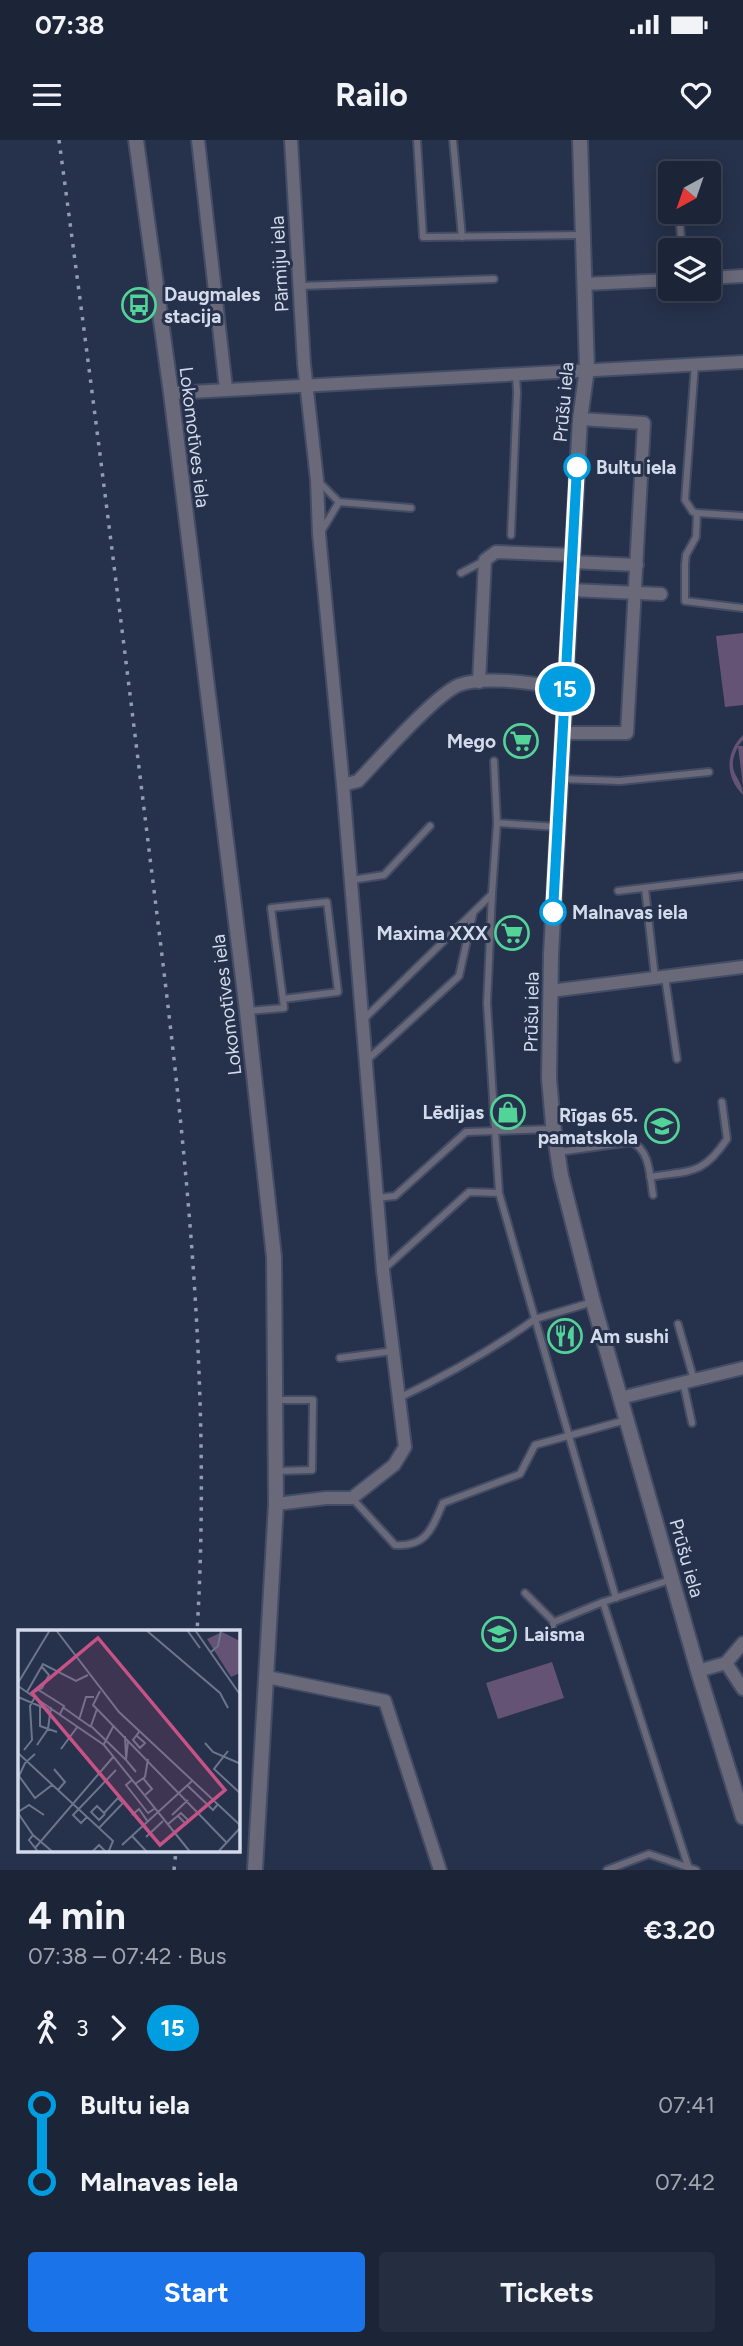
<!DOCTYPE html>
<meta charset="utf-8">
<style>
body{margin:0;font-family:Figtree,sans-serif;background:#252d40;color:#f1f3f6;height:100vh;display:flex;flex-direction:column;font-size:26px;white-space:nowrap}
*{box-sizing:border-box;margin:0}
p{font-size:23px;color:#a0a5ae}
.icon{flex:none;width:38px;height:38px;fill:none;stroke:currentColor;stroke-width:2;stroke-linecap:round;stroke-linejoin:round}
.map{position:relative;height:1730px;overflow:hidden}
.drawer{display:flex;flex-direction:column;background:#1c2538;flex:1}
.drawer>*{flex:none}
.badge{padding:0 14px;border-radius:23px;font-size:24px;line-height:46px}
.needle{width:46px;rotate:220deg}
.buttons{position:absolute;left:658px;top:21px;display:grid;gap:14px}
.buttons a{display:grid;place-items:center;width:63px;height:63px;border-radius:7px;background:#1c2538;box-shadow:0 4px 18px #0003,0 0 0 2px #3a4253;font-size:35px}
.map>.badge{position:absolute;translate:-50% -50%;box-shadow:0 0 0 4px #fff}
.legs{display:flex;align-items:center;gap:10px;height:77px;padding:0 28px;font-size:23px}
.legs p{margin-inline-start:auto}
.headline{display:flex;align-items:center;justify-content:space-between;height:119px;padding:0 28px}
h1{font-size:38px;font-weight:700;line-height:52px}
.cta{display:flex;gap:14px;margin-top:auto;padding:14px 28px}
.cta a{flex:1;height:80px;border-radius:7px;background:#1a73e8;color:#fff;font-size:28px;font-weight:700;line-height:80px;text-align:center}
.cta a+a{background:#252d40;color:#f1f3f6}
ul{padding:0 28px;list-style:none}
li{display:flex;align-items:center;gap:24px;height:77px;font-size:26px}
li i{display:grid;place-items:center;width:10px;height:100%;margin:0 9px;background:currentColor}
li i::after{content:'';width:18px;height:18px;margin:-9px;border:5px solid;border-radius:50%;background:#1c2538}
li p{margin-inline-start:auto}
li:first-child i{background:linear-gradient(#0000 50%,currentColor 0)}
li:last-child i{background:linear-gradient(currentColor 50%,#0000 0)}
.status{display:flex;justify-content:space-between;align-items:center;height:49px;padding:0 35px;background:#1c2538;direction:ltr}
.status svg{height:19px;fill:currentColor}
header{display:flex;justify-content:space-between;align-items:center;height:91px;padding:0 28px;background:#1c2538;font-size:32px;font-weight:700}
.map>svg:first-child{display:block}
</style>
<div class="status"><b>07:38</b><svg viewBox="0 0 49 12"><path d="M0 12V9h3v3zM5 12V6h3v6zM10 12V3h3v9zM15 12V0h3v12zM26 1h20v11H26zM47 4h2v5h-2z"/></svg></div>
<header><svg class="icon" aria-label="menu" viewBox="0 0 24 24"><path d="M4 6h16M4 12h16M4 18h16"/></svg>Railo<svg class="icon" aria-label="heart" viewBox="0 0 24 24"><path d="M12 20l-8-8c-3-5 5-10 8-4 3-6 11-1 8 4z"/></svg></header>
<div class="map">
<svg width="743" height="1730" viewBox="0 0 743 1730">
<rect width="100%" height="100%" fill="#26314b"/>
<g fill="#645374">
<path d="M 743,493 L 743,565 L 725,567 L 716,496 Z"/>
<path d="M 743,595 L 743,600 L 738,606 L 743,606 L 743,646 L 738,607 C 724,634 743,636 743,655 C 725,637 725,613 743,595 Z"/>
<path d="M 552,1522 L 564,1558 L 498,1579 L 486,1543 Z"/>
</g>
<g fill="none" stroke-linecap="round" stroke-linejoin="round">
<g stroke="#424c65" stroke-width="10">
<g id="service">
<path d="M 417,0 L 423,97 L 582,95"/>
<path d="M 453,0 L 462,97"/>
<path d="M 679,72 L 682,110"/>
<path d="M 300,146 L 494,139"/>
<path d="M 695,224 L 685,360 L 693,372 L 697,373 L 743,376"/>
<path d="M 318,341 L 339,362"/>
<path d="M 697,373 L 696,397 L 686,415 L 685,425 L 685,461 L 743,468"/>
<path d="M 321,392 L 339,362 L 411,368"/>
<path d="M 511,395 L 517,252 L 516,235"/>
<path d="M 461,433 L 484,421"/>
<path d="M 561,639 L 620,641 L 709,632"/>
<path d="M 497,683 L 558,687"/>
<path d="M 351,740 L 384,735 L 430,686"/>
<path d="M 645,748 L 655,838"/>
<path d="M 618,751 L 743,736"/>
<path d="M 665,837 L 677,919"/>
<path d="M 247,871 L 284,868 L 283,859 L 271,768 L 327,762 L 338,852 L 283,859"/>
<path d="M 363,880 L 492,754 L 497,683 L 494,621"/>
<path d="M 367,920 L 459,836 L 473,774"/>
<path d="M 558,1012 L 631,1002 C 650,1009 650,1037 653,1055"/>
<path d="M 650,1037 C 691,1030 702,1036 727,999 L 722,962"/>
<path d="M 377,1058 L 395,1056 L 466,992 L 552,989"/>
<path d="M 384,1129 L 469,1052 L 499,1053"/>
<path d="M 593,1162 L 535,1179 L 616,1458"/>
<path d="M 678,1184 L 694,1240"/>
<path d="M 340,1218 L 393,1211"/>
<path d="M 683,1242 L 692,1283"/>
<path d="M 399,1258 C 447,1235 492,1210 535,1179 L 499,1053 L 487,863 L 492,754"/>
<path d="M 276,1331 L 312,1330 L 313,1260 L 276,1260"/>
<path d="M 352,1358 L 395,1405 C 427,1407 432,1388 443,1363 L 520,1334 L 535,1305 L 626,1280"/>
<path d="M 670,1440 L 603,1462 L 688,1726"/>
<path d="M 525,1453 L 554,1482"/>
<path d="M 548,1496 L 554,1482 L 603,1462"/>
<path d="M 607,1730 L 649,1714 L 696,1730"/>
</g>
</g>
<g stroke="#424c65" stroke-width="16">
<g id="minor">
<path d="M 198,0 L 226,249"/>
<path d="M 709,138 L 743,136"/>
<path d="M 584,144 L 670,140"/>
<path d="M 171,253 L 743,222"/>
<path d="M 572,422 L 637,425"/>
<path d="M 571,450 L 661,454"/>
<path d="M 479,542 L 485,420 L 496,412 L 572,415"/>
<path d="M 563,593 L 627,593 L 644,283 L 580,279"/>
<path d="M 343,645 L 358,641 C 378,620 436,554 459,545 C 486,535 537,544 565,548"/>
<path d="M 550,851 L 743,827"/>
<path d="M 620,1258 L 743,1228"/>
<path d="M 276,1364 L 326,1358 L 352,1358 L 394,1325 L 405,1307 L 383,1131 L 343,645 L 319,394 L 317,340 L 304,224 L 291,0"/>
<path d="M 726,1523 L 743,1549"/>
<path d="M 698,1531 L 726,1523 L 743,1503"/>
<path d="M 267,1537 L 385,1561 L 440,1730"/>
</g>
</g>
<g stroke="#424c65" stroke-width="18">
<g id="tertiary">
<path d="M 136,0 L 171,253 L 247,871 L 274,1117 L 276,1364 L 255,1730"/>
<path d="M 580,0 L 587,229 L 580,279 L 551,814 L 549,938 L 553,984 L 561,1036 L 593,1162 L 698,1531 L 743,1677"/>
</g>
</g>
<use href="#service" stroke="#696979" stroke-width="6"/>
<use href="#minor" stroke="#696979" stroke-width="12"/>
<use href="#tertiary" stroke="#696979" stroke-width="14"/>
<g stroke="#929bb0" stroke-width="3.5" stroke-dasharray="3.5 7" stroke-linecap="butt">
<path d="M 59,0 C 91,239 121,479 150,718 C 182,975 213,1233 197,1492"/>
<path d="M 174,1730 L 176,1711"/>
</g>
</g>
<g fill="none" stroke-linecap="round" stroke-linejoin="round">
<g stroke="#fff" stroke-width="16">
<path id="line-1" d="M 553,772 L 577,327"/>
</g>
<use href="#line-1" stroke="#009de0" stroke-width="10"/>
</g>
<defs>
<g id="bus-ring" transform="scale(1.75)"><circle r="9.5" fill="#26314b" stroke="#52d397" stroke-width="1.5"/><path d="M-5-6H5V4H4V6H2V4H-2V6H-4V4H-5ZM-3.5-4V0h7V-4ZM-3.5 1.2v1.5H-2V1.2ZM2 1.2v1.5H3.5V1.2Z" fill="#52d397"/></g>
<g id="supermarket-ring" transform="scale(1.75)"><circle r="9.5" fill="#26314b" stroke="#52d397" stroke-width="1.5"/><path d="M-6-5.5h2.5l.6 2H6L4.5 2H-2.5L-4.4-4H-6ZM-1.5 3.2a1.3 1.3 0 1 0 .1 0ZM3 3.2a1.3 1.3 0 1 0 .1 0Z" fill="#52d397"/></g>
<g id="shop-ring" transform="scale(1.75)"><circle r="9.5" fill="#26314b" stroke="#52d397" stroke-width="1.5"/><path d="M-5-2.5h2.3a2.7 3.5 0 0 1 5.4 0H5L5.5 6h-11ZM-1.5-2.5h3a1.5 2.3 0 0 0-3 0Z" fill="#52d397"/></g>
<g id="school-ring" transform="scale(1.75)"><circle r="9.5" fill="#26314b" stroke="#52d397" stroke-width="1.5"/><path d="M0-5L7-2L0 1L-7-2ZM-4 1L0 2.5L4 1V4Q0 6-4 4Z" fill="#52d397"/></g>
<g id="restaurant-ring" transform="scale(1.75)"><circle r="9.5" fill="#26314b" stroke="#52d397" stroke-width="1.5"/><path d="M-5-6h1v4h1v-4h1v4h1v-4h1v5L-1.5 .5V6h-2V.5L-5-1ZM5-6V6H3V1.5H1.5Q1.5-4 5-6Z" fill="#52d397"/></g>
</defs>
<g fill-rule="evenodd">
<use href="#bus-ring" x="139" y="165"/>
<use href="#supermarket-ring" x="521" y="601"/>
<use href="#supermarket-ring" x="512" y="793"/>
<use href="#shop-ring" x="508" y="972"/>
<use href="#school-ring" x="662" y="986"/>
<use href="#restaurant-ring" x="565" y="1196"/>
<use href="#school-ring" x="499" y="1494"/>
</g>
<g fill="#fff" stroke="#009de0" stroke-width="3.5">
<circle cx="577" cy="327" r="12"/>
<circle cx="553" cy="772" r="12"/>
</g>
<g text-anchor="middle" stroke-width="6" stroke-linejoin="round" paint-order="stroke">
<g font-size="19" fill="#d2daeb" stroke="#26314b">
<text transform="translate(279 124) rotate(-93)" y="7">Pārmiju iela</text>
<text transform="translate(563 262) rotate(-85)" y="7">Prūšu iela</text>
<text transform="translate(195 297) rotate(83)" y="7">Lokomotīves iela</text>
<text transform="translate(226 865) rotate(-97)" y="7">Lokomotīves iela</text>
<text transform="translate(531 872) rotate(-89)" y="7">Prūšu iela</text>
<text transform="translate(687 1418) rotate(74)" y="7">Prūšu iela</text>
</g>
<g font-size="19" font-weight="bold" fill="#d2daeb" stroke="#26314b" text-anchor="end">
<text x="164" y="161" text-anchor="start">Daugmales<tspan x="164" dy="22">stacija</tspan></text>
<text x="496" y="608">Mego</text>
<text x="488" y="800">Maxima XXX</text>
<text x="484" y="979">Lēdijas</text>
<text x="638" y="982">Rīgas 65.<tspan x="638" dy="22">pamatskola</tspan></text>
<text x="590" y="1203" text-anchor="start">Am sushi</text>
<text x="524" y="1501" text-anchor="start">Laisma</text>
</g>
<g font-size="19" font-weight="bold" fill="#d2daeb" stroke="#26314b" text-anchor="start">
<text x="596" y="334">Bultu iela</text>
<text x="572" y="779">Malnavas iela</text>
</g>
</g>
<g transform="translate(18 1490)">
<rect width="222" height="222" fill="#26314b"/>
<path d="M 204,2 L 222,11 L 222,43 L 213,47 L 189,9 Z" fill="#645374"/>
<path fill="none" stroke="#6b758b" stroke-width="2" d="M 38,0 L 101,82 L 223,196M 128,0 L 202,63 L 210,78M 169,0 L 182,18M 177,0 L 223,66M 193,22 L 200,16 L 203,0M 0,53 L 32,0M 0,56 L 86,115 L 173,223M 19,59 L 46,76 L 42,84M 82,61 L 75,75 L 208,212M 9,62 L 25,34 L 58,51 L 70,45M 12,64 L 24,58 L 31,45 L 24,37M 0,67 L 31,80M 22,77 L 22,96 L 39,102M 46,78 L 73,97M 79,79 L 73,96 L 108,130M 61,90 L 68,67 L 76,67M 107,106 L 108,127M 119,106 L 127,113 L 122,118 L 115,110 L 121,102M 110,111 L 108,130 L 118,142M 187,113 L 195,122 L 223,134M 86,114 L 96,95M 19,115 L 30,99 L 33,77M 43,119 L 60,96M 6,120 L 14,110 L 12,76 L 17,67M 210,121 L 196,139 L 223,164M 0,123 L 95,211 L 90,223M 17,124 L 7,133 L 1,146 L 17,168 L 34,155M 36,139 L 47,152 L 40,160M 125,148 L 134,159 L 126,166M 114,150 L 108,155 L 130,183 L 136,179M 117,154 L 127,147 L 130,129M 169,155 L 195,180 L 200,174M 0,182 L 11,175 L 26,185M 0,183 L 15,205 L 36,223M 87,184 L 79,176 L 73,182 L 81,190 L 87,184M 114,185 L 121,179 L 130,192M 154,185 L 170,170M 69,187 L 63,193 L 55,185 L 98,140M 149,195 L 163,183 L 171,191 L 168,194 L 160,186M 81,198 L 105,173 L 100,168 L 86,183M 15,205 L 11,210 L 21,223M 114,206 L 130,223M 128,207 L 145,191M 104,215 L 174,151M 17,218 L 96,126M 73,223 L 81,215 L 89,223M 199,223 L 223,197"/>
<path fill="#c75286" fill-opacity="0.15" stroke="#c75286" stroke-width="3.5" d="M 80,8 L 207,160 L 142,215 L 14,63 Z"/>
<rect width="222" height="222" fill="none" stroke="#d2daeb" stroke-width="3.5"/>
</g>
</svg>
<div class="buttons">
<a><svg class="needle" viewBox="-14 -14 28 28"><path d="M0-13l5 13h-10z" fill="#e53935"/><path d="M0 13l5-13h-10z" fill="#a0a5ae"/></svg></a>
<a><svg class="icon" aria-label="layers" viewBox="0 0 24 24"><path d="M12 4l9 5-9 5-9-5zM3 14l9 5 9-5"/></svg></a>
</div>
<b class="badge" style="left:565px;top:549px;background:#009de0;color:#fff">15</b>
</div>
<section class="drawer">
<div class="headline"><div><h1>4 min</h1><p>07:38 – 07:42 · Bus</p></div><b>€3.20</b></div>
<div class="legs"><svg class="icon" aria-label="walk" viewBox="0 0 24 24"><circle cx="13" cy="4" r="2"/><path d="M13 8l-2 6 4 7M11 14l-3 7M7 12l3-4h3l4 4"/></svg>3<svg class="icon" aria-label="forward" viewBox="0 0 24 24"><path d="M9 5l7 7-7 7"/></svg><b class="badge" style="background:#009de0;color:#fff">15</b></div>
<ul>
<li><i style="color:#009de0"></i><b>Bultu iela</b><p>07:41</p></li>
<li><i style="color:#009de0"></i><b>Malnavas iela</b><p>07:42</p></li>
</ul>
<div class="cta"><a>Start</a><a>Tickets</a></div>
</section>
